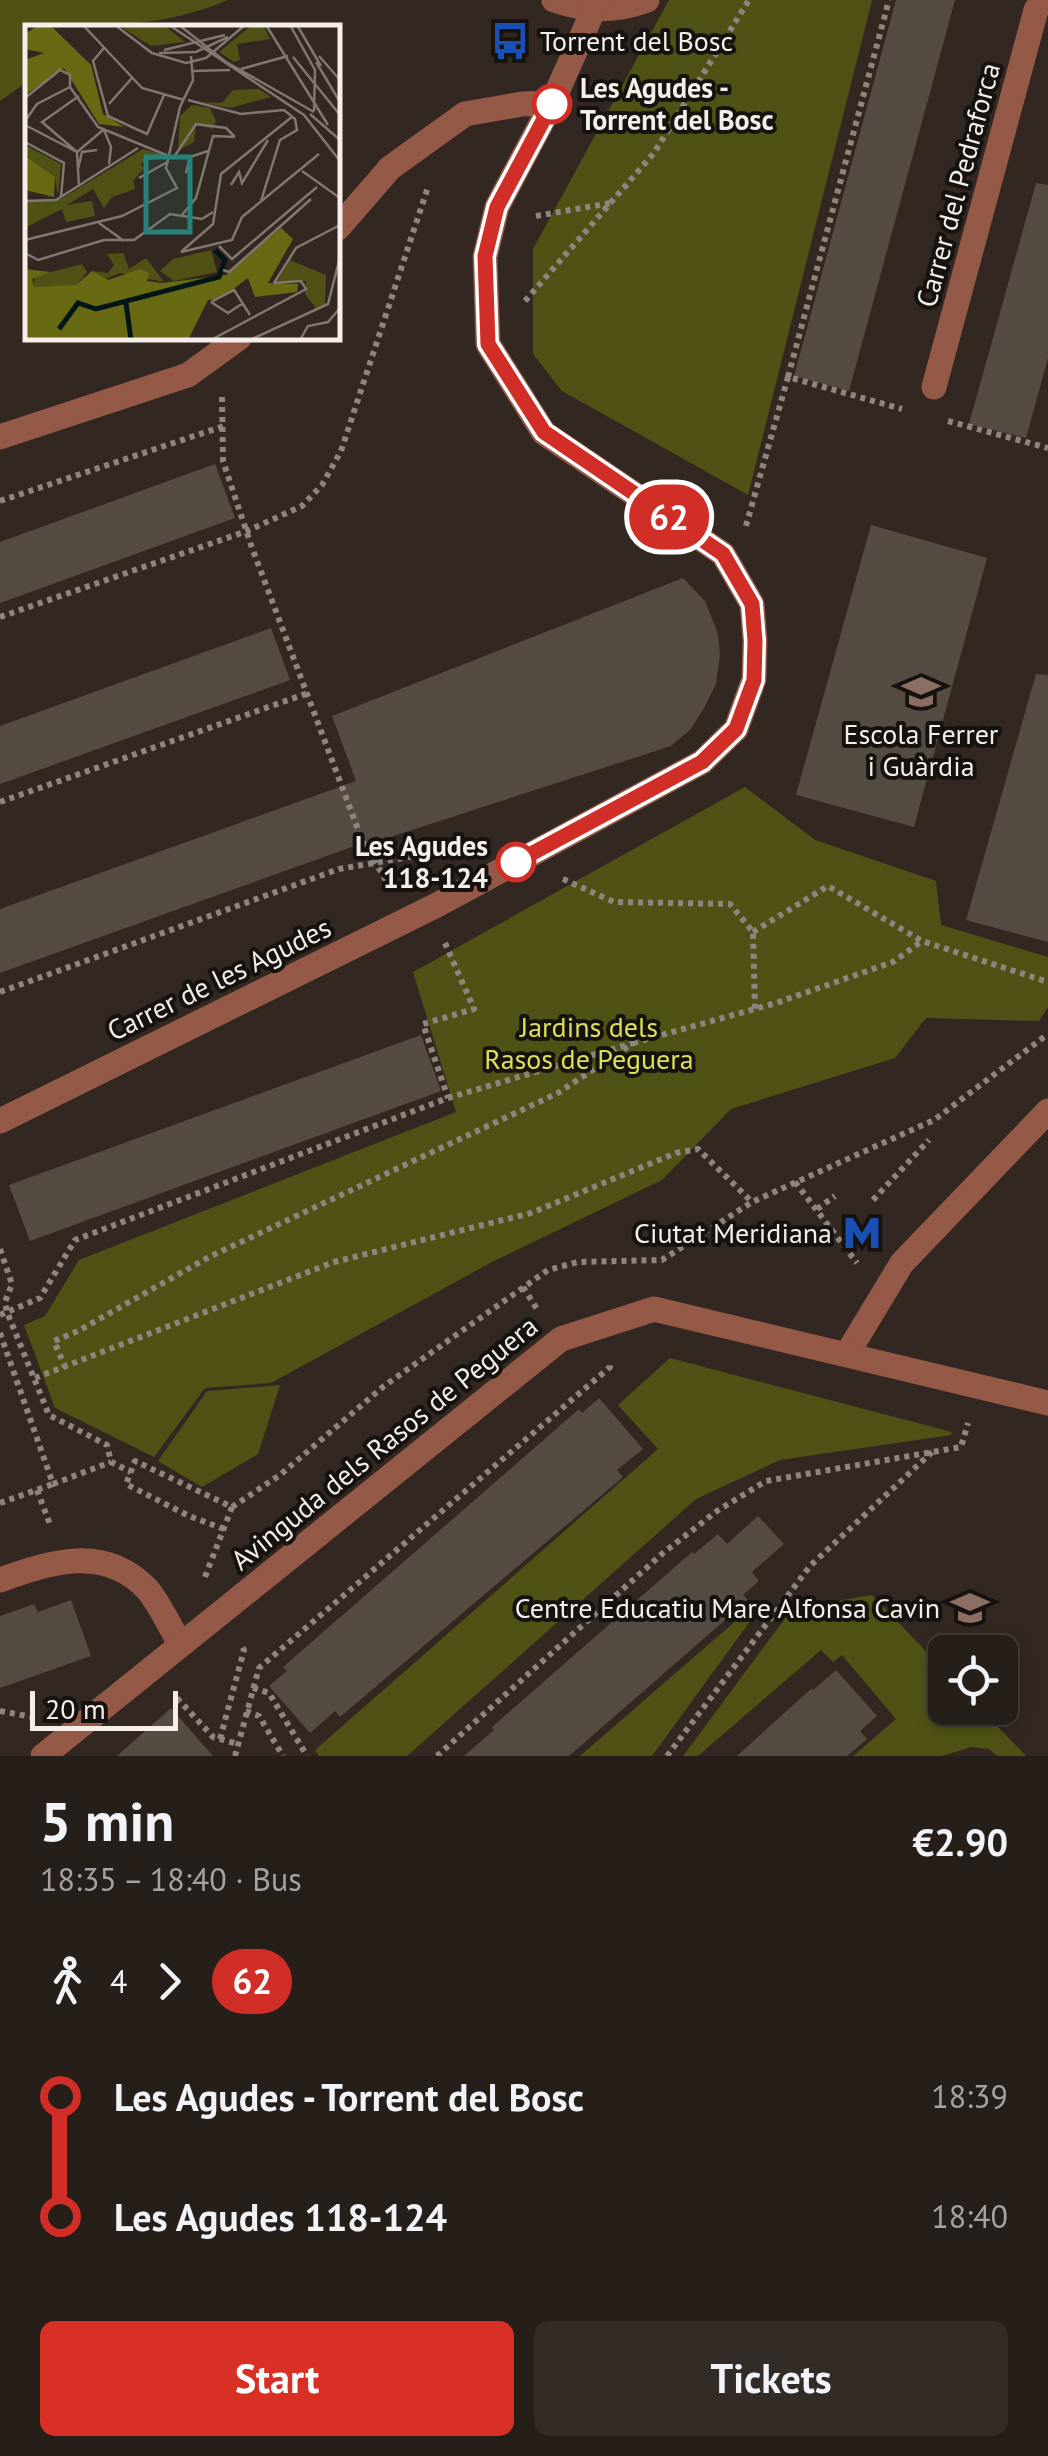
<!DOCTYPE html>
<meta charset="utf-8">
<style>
body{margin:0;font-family:"PT Sans",sans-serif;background:#322b26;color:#f1f3f6;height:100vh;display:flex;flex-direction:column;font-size:38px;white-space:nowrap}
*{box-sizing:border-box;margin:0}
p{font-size:32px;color:#a4a2a2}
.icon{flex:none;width:55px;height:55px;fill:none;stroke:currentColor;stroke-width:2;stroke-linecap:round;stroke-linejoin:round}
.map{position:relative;height:1756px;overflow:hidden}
.side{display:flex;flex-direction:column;background:#261e19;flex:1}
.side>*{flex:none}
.badge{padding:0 20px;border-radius:32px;font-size:35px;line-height:65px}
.tools{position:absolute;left:928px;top:1635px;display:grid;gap:20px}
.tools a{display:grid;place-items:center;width:90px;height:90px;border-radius:15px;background:#261e19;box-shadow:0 5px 15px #0003,0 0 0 2px #423c38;font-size:50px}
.scale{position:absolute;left:30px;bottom:25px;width:148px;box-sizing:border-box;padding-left:10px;border:5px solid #f5eee9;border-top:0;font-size:28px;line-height:35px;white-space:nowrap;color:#f5eee9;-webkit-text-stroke:8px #16120f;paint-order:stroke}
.map>.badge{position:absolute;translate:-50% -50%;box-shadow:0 0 0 5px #fff}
.legs{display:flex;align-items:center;gap:15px;height:110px;padding:0 40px;font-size:32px}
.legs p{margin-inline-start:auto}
.summary{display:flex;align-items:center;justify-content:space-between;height:170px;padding:0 40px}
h1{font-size:55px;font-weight:600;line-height:75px}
.primary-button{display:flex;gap:20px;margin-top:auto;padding:20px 40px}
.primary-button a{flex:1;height:115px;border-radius:15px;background:#d93025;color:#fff;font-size:40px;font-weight:600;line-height:115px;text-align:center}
.primary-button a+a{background:#322b26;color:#f1f3f6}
ul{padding:0 40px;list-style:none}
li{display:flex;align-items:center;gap:35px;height:120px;font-size:38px}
li i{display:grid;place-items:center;width:15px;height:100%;margin:0 12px;background:currentColor}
li i::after{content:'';width:25px;height:25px;margin:-12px;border:8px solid;border-radius:50%;background:#261e19}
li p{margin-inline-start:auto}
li:first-child i{background:linear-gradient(#0000 50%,currentColor 0)}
li:last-child i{background:linear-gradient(currentColor 50%,#0000 0)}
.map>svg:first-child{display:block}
</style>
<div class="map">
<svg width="1048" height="1756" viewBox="0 0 1048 1756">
<rect width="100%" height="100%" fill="#322821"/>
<g fill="#505215">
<path d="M 0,0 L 228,0 C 165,27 96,28 28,28 L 27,82 L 0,101 Z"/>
<path d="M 669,0 L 872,0 L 748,495 L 562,391 L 533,354 L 533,249 Z"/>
<path d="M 745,787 L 815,840 L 936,881 L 941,925 L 1048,957 L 1048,1007 L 1039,1021 L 926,1018 L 895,1058 L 731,1109 L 662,1180 L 492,1262 L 271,1383 L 205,1388 L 154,1457 L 55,1408 L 24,1325 L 45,1316 L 79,1260 L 456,1112 L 413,972 Z"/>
<path d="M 670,1358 L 952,1432 L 951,1435 L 780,1460 L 696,1499 L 407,1756 L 319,1756 L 315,1750 L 658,1449 L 618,1405 Z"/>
<path d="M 280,1385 L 258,1454 L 202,1487 L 158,1461 L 207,1391 Z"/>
<path d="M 872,1595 L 945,1671 L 945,1708 L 980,1708 L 1026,1756 L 997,1756 L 989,1749 L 971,1747 L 942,1756 L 853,1756 L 896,1719 L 842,1655 L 833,1662 L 821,1650 L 698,1756 L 683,1756 L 792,1609 Z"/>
<path d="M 754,1605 L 759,1609 L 652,1756 L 580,1756 Z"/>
</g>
<g fill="#544c42">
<path d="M 896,0 L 955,0 L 849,391 L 794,376 Z"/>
<path d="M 1036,183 L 1048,185 L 1048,358 L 1026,438 L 969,424 Z"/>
<path d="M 215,464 L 235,518 L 0,603 L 0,542 Z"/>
<path d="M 871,525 L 987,558 L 914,827 L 796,795 Z"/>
<path d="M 683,578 L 705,601 L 718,634 L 720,655 L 716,684 L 704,708 L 691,729 L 671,746 L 378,841 L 377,838 L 0,973 L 0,909 L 356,781 L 332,716 Z"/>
<path d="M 271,628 L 290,680 L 0,784 L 0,726 Z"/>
<path d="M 1036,674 L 1048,675 L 1048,942 L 966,920 Z"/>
<path d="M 421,1035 L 441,1091 L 30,1241 L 9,1185 Z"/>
<path d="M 599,1398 L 643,1449 L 617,1470 L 623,1477 L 340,1717 L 335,1711 L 310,1733 L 269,1686 L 287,1671 L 283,1667 L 579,1409 L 582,1413 Z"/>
<path d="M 758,1516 L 784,1544 L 752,1572 L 759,1581 L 743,1595 L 748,1600 L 569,1756 L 464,1756 L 494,1730 L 492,1727 L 692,1552 L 694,1554 L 718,1534 L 727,1544 Z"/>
<path d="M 71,1600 L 91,1656 L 0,1688 L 0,1616 L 34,1604 L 38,1612 Z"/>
<path d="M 836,1670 L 877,1716 L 860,1731 L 867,1739 L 847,1756 L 737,1756 L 812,1688 L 813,1690 Z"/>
<path d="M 171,1708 L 213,1756 L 117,1756 Z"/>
</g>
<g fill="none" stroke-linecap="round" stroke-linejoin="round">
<g stroke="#8e857f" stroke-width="6" stroke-dasharray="5 5" stroke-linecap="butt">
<path d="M 536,216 L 611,203"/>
<path d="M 525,301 L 654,153 L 749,0"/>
<path d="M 788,377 L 889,0"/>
<path d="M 222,397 L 223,461 L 251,545 L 362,840 L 390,887"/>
<path d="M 948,421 L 1048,448"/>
<path d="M 0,501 L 224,426"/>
<path d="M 746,526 L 788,377 L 902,409"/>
<path d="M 0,617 L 247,531 L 302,506 L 322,485 L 341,451 L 428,187"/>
<path d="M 0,802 L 308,693"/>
<path d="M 563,879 L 614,902 L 730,904 L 753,932 L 755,1009"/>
<path d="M 753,932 L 828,886 L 922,941 L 1048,982"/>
<path d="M 445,943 L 474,1009 L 423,1024 L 448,1098"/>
<path d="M 0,992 L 339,869 L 409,857 L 441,857"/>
<path d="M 633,1043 L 776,1003 L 893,962 L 922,941"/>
<path d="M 795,1182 L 857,1263"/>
<path d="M 873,1200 L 929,1140"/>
<path d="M 817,1209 L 835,1196"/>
<path d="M 0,1249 L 12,1284 L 5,1302 L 7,1312 L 49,1415 L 107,1445 L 111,1462 L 131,1472"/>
<path d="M 523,1287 L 537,1309"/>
<path d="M 0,1315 L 40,1298 L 75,1240 L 448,1098 L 633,1043 L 558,1093 L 209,1257 L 78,1331 L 54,1341 L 65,1367"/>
<path d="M 0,1333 L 53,1484 L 111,1462"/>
<path d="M 35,1378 L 334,1262 L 531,1213 L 676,1153 L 698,1149 L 752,1202"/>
<path d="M 37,1490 L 51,1527"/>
<path d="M 0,1503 L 53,1484"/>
<path d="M 232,1507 L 280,1475 L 384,1386 L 548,1270 L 578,1262 L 662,1260 L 752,1202 L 934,1120 L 1048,1034"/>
<path d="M 205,1577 C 214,1553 223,1531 232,1507 L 135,1461 L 126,1484 L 189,1516 L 224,1529"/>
<path d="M 253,1688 L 269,1693 L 307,1756"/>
<path d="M 177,1698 L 213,1737 L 238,1744"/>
<path d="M 0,1711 L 33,1717"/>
<path d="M 246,1711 L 259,1716 L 283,1756"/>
<path d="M 220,1739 L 244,1650 L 241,1644"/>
<path d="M 235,1756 L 259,1668 L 610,1367 L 610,1361"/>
<path d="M 437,1756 L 663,1553 L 717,1511 L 766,1481 L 961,1447 L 968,1423"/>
<path d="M 667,1756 L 810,1566 L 932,1452"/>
</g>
<g stroke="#955947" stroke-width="25">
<path d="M 554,0 C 586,11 615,12 647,0"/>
<path d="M 338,228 L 390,168 L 465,114 L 522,104 L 552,103"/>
<path d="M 934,387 L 1036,10 L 1043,0"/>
<path d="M 0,437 L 188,375 L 239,338"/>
<path d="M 0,1121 L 437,905 L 702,762 L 736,729 L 754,679 L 755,641 L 752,604 L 723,554 L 544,433 L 488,344 L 485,257 L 497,207 L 552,103 L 598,0"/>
<path d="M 847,1354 L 902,1263 L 1048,1111"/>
<path d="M 0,1580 C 50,1562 104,1544 147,1589 C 160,1604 169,1626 180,1643"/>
<path d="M 43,1756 L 561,1339 L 654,1309 L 1048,1403"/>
</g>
</g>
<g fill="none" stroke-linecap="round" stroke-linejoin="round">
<g stroke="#fff" stroke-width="22">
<path id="line-1" d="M 516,862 L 702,762 L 736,729 L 754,680 L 755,641 L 752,604 L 723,554 L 544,432 L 488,344 L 485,256 L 497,207 L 552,104"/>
</g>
<use href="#line-1" stroke="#d02e26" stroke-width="15"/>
</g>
<defs>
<g id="bus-bare" transform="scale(3)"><path d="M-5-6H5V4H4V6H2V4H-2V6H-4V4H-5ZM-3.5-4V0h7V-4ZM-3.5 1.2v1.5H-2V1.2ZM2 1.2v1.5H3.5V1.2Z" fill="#1a4fb4" stroke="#16120f" stroke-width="2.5" paint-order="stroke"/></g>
<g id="school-bare" transform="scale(3)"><path d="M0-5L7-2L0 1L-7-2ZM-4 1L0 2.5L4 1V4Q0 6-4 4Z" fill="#8d6e63" stroke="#16120f" stroke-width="2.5" paint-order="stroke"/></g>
<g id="metro-bare" transform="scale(3)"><path d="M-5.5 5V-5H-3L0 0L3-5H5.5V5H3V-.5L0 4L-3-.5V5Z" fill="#1a4fb4" stroke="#16120f" stroke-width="2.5" paint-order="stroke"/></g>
</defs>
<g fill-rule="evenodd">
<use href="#bus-bare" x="510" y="41"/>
<use href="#school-bare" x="921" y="692"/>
<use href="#metro-bare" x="862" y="1233"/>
<use href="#school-bare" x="970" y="1608"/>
</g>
<g fill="#fff" stroke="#d02e26" stroke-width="5">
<circle cx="552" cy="104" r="18"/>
<circle cx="516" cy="862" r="18"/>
</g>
<g text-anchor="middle" stroke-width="8" stroke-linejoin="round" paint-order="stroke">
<g font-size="28" fill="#f5eee9" stroke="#16120f" text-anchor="end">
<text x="540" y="51" text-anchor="start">Torrent del Bosc</text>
<text x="921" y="744" text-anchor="middle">Escola Ferrer<tspan x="921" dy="32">i Guàrdia</tspan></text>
<text x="832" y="1243">Ciutat Meridiana</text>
<text x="940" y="1618">Centre Educatiu Mare Alfonsa Cavin</text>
</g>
<g font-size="28" font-weight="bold" fill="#f5eee9" stroke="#16120f" text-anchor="start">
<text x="580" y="98">Les Agudes -<tspan x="580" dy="32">Torrent del Bosc</tspan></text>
<text x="488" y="856" text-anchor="end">Les Agudes<tspan x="488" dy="32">118-124</tspan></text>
</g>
<g font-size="28" fill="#f5eee9" stroke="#16120f">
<text transform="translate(958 185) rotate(-75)" y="10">Carrer del Pedraforca</text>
<text transform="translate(219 979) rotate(-26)" y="10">Carrer de les Agudes</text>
<text transform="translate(384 1443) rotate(-39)" y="10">Avinguda dels Rasos de Peguera</text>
</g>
<g font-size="28" fill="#dbe054" stroke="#16120f">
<text x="589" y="1037">Jardins dels<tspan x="589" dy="32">Rasos de Peguera</tspan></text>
</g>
</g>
<g transform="translate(25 25)">
<rect width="315" height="315" fill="#322821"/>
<path d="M 93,0 L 139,0 L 160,17 L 126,21 ZM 227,0 L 238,0 L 245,14 L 212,19 L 215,35 L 209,37 L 194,27 ZM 234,64 L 246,72 L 205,83 L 175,77 L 197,78 L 208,65 ZM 167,80 L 185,83 L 191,96 L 188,104 L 171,100 L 169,117 L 153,125 L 155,91 ZM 0,120 L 36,139 L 33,171 L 30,152 L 5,140 ZM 118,124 L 139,130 L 115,139 L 119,143 L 108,156 L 110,164 L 87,172 L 79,183 L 68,164 L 42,180 L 67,176 L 70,191 L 41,197 L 37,184 L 0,203 L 0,177 L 36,174 ZM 186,225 L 192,247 L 149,256 L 135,246 L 148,234 ZM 98,228 L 104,244 L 121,233 L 139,257 L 95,248 L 75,256 L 67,246 L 83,248 L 89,240 L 82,229 ZM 265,235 L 301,250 L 300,279 L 291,283 L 280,269 L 281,256 L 252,257 ZM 57,239 L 62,247 L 51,261 L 8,262 L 10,251 Z" fill="#505215"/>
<path d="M 14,0 L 25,0 L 66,40 L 78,89 L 99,102 L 74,99 L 39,43 L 0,70 L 0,35 L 19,28 L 0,24 L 0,9 ZM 0,131 L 30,152 L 29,172 L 0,165 ZM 256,203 L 268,214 L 243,258 L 273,259 L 272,267 L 230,272 L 223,253 L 196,273 L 183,275 L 163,315 L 0,315 L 0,244 L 25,247 L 7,254 L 9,262 L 51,260 L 67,246 L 83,255 L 115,244 L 124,248 L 122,256 L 137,258 L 201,250 Z" fill="#676a12"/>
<path fill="none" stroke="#031516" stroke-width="5" d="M 101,278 L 106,315M 34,304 L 53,278 L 71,284 L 194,252 L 200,235 L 190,225"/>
<path fill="none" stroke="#807771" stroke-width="2.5" d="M 58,0 L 117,63 L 159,75M 90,0 L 127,28 L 161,38 L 181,33 L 220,0M 144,0 L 279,90 L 315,136M 154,0 L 201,37 L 289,87M 241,0 L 303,100M 265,0 L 290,45 L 289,86M 272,0 L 296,41M 79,23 L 68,36 L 83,91 L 122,109 L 139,70M 139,25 L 200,10M 134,28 L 171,27 L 203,12M 294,31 L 315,55M 268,32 L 315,90M 291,37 L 315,77M 216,44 L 263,31M 168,46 L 205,45M 45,62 L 73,102 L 146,132M 54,71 L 17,97 L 52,127 L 78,105M 0,73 L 35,45 L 45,50 L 45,62M 163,75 L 216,89 L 259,85 L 270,94 L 272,105 L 255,115 L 236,176M 84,79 L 107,53M 285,89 L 315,115M 268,91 L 196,149 L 188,199 L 156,227 L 207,215 L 217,192 L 294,129M 0,96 L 12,79 L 45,62M 0,100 L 52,127 L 54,162M 79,105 L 86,122 L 84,139M 0,117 L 39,138 L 36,172M 149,132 L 171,99 L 201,103 L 210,112M 53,144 L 57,127 L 72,125M 277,146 L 315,173M 161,148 L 165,132 L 183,126M 114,153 L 144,136M 206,160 L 214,147 L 217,158 L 243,115M 0,176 L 31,175 L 113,123M 157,190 L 171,173 L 188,111 L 210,112M 74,198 L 99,216M 0,215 L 97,191 L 152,163 L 141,143 L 155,82 L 168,55 L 166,31M 194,221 L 207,234 L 292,162M 0,228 L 13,235 L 79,215 L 109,215 L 145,189 L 177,194 L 188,187M 198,245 L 204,247 L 286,174M 249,258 L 271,223 L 315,200M 186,277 L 209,265 L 225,290M 186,277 L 203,288 L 218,278M 186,315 L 281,264 L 276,256 L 249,258M 225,315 L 303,279 L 315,232M 275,315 L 283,301 L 303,297 L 315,283"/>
<path fill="#26827a" fill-opacity="0.15" stroke="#26827a" stroke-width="5" d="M 121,132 L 165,132 L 165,207 L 121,207 Z"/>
<rect width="315" height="315" fill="none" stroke="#f5eee9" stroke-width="5"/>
</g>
</svg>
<div class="tools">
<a><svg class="icon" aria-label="locate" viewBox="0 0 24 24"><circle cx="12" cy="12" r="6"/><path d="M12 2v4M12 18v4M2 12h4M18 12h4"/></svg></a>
</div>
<div class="scale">20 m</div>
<b class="badge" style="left:669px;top:517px;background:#d02e26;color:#fff">62</b>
</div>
<section class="side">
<div class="summary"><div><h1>5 min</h1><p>18:35 – 18:40 · Bus</p></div><b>€2.90</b></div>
<div class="legs"><svg class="icon" aria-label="walk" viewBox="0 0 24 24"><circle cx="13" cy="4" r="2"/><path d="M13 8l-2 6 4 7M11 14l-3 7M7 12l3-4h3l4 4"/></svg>4<svg class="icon" aria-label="forward" viewBox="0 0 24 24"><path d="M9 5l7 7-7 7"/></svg><b class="badge" style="background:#d02e26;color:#fff">62</b></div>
<ul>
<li><i style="color:#d02e26"></i><b>Les Agudes - Torrent del Bosc</b><p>18:39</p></li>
<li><i style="color:#d02e26"></i><b>Les Agudes 118-124</b><p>18:40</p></li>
</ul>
<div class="primary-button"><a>Start</a><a>Tickets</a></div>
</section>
